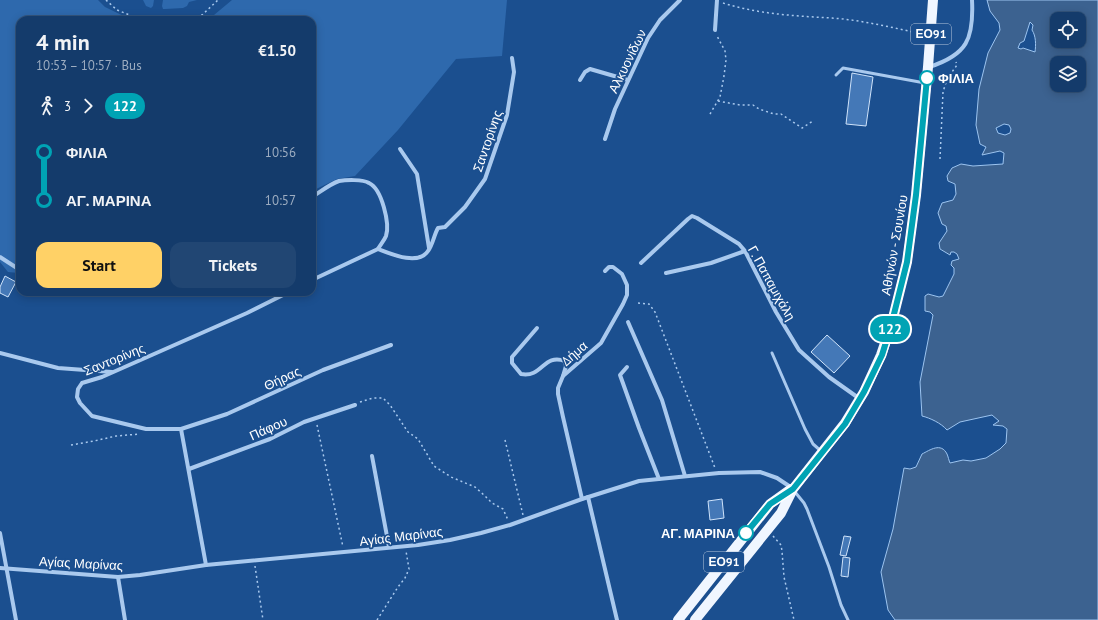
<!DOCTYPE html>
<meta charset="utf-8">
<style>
body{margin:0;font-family:"PT Sans",sans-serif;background:#214673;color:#f1f3f6;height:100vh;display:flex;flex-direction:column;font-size:15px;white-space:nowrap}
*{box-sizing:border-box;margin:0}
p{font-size:13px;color:#9dadc1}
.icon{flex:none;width:22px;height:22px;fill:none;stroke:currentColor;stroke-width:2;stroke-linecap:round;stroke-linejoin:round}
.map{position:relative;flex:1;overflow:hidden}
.sheet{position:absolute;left:16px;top:16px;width:300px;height:280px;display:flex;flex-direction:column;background:#143b6b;border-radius:12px;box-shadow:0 2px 10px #0003,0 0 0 1px #33557e}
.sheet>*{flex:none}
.badge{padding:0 8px;border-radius:13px;font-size:14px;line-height:26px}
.buttons{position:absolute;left:1050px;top:12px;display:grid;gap:8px}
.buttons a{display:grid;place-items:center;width:36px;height:36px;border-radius:8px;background:#143b6b;box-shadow:0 2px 10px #0003,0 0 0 1px #33557e;font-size:20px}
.map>.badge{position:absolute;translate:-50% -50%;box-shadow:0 0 0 2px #fff}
.legs{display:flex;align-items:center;gap:6px;height:44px;padding:0 20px;font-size:13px}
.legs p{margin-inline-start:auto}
.head{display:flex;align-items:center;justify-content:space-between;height:68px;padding:0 20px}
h1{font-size:22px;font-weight:800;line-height:30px}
.button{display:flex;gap:8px;margin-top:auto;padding:8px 20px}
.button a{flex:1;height:46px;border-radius:12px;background:#ffd166;color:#111;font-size:16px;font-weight:800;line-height:46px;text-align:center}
.button a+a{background:#214673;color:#f1f3f6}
ul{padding:0 20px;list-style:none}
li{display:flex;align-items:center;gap:14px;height:48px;font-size:15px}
li i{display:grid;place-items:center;width:6px;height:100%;margin:0 5px;background:currentColor}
li i::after{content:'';width:10px;height:10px;margin:-5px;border:3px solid;border-radius:50%;background:#143b6b}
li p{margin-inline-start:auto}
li:first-child i{background:linear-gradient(#0000 50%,currentColor 0)}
li:last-child i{background:linear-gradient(currentColor 50%,#0000 0)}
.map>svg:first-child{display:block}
</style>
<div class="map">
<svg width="1098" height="620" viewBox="0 0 1098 620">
<rect width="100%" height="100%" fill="#1b4f8f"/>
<g fill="#2e69ad">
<path d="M 0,0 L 98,0 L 105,7 L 132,20 L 20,20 L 19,273 L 8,272 L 0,262 Z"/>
<path d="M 143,0 L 154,0 L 153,6 L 151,8 L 146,6 Z"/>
<path d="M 163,0 L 197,0 L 189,2 L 187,6 L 183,8 L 165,9 L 163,9 L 162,6 Z"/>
<path d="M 232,0 L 507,0 L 502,56 L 456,59 L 398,130 L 355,176 L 337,179 L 312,191 L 312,20 L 208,20 Z"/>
</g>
<path fill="#3c6290" stroke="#9cc4f0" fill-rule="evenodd" d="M 987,0 L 1098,0 L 1098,620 L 895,620 L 888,610 L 881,572 L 893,529 L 904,468 L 910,469 L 916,467 L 922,454 C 930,450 941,442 947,454 C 948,456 949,461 950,463 L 963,460 L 971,461 L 986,458 L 1000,449 L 1006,443 L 1007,429 L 1003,426 L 993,425 L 999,421 L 992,415 L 960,422 L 947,430 C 941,423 930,418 922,416 L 920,382 L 933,315 L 930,312 L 925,311 L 925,296 L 928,294 L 939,297 L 943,296 L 954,274 L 954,268 L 951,265 L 952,261 L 959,259 L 957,254 L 954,252 L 951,252 L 950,255 L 940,249 L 939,243 L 947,231 L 946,226 L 942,224 L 938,213 L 942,203 L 953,200 L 956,194 L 955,184 L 948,181 L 947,176 L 952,168 L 961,164 L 973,166 L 1003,164 L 1004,153 L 1000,151 L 982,155 L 986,147 L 980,144 L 976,125 L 979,89 L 988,53 L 1000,30 L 999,23 L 990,11 ZM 1057,19 L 1079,19 L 1079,41 L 1057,41 ZM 1030,22 L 1033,25 L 1032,30 C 1036,36 1036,45 1035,52 L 1023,48 L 1021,49 L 1018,48 L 1020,43 L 1024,41 ZM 1057,63 L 1079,63 L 1079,85 L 1057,85 ZM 1004,124 L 1009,125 L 1011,129 L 1010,133 L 1005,135 L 998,133 L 996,128 Z"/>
<g fill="#4478b7" stroke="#cfe3fa">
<path d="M 852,73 L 873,77 L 866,126 L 846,124 Z"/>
<path d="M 5,276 L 16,282 L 8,297 L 0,293 L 0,287 Z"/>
<path d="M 827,335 L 850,356 L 834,373 L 811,352 Z"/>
<path d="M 722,499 L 724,518 L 710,520 L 708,501 Z"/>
<path d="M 844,536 L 851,537 L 846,556 L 840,555 Z"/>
<path d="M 843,557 L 850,558 L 848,577 L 841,576 Z"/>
</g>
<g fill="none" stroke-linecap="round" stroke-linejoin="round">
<g stroke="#a9c9ee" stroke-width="1.5" stroke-dasharray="2 3" stroke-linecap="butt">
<path d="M 106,0 L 117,10 L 142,20"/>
<path d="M 723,3 C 758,14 795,16 832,18 C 859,20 886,26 913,32"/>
<path d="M 187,20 L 202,15 L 218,0"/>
<path d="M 718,101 L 740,105 L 753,105 L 759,109 L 774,114 L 781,114 L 802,128 L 813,121"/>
<path d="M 710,114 L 720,97 L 724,76 L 726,60 L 725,51 L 717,36"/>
<path d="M 940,159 L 943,92 L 947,79 L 957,65 L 956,62"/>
<path d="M 638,303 L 649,304 L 655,312 L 715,468"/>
<path d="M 360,402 L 373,398 L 383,398 L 390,405 L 408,432 L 418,439 L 434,466 L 451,477 L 475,487 L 485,496 L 492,503 L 503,509 L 508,520"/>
<path d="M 317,425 L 343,547"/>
<path d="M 505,440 L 523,515"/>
<path d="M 71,445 L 94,441 L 116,436 L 140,434"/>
<path d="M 773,536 L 781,545 L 782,551 L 784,577 L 794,620"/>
<path d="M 255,566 L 263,620"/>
<path d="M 377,620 L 398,587 L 405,578 L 409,569 L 406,551"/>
</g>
<g stroke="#a9c9ee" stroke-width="3">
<path d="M 836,75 L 843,68 L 925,83"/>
<path d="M 772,353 L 805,429 L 813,444 L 821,451"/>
<path d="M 795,492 L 804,503 L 807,509 L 829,567 L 841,605 L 848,620"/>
</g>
<g stroke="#a9c9ee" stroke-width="4">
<path d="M 715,30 L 717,0"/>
<path d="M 929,67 C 967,55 974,39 972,0"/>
<path d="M 580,80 L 585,72 L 590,69 L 628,80"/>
<path d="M 605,139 L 615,109 L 648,38 L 660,20 L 680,0"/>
<path d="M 400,149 L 417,174 L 429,248"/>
<path d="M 312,197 C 320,192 330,184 339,181 C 345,180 363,179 369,183 C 382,189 390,224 386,236 C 384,241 380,245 378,249"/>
<path d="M 0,257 L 20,270"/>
<path d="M 641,263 L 688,219 L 692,216 L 697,218 L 739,244 L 745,251 L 776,312 L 799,350 L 829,377 L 860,399"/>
<path d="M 666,273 L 711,263 L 745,251"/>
<path d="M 312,280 L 378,249 C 391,254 418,266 428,251 C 433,244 434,235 438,228 L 445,227 L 465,207 L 485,179 L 507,115 L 514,72 L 512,58"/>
<path d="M 628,322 L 662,400 L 685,476"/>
<path d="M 537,328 L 512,357 L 512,363 L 521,374 C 543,378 543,353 565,361 L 566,366 L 563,376"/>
<path d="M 0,353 L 58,368 L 112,372"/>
<path d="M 627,367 L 620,375 L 639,428 L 659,479"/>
<path d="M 181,429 L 227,414 L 323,370 L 391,345"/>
<path d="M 372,456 L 389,547"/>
<path d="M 189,469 L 270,439 L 304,422 L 355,405"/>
<path d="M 588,497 L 617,620"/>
<path d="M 582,499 L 563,417 L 558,394 L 558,388 L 563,376 L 601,343 L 623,304 L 627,295 L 627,285 L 622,274 L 613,267 L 609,267 L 605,271"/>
<path d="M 0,533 L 16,620"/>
<path d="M 206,565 L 181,429 L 146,429 L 92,416 L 80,403 L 77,397 L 78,389 L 82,383 L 102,377 L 145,358 L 247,313 L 289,292"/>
<path d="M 0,568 L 118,577 L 140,575 L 206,565 L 418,545 L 450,540 L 481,533 L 510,525 L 582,499 L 639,481 L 719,473 L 760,472 L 777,478 L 792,488"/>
<path d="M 118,577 L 125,620"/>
</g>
<g stroke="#f0f6ff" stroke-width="10">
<path d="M 678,620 L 770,504 L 791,489"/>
<path d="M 695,620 L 781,513 L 793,489 L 845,423 L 864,392 L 881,355 L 891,326 L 907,262 L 916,195 L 928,67 L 933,0"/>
</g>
</g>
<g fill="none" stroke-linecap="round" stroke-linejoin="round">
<g stroke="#fff" stroke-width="9">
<path id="line-1" d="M 746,533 L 770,504 L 793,489 L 845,424 L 864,392 L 882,355 L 891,326 L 907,262 L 916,195 L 927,78"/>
</g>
<use href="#line-1" stroke="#00a3b4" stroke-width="6"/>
</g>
<g fill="#fff" stroke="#00a3b4" stroke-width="2">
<circle cx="927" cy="78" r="7"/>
<circle cx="746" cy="533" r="7"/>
</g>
<g text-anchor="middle" stroke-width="3.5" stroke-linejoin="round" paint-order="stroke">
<g fill="#1b4f8f" stroke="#bbcadd" stroke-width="1">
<rect x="911" y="24" width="40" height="20" rx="3"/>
<rect x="704" y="552" width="40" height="20" rx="3"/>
</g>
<g font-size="12" font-weight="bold" fill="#fff">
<text x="931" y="38">ΕΟ91</text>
<text x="724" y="566">ΕΟ91</text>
</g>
<g font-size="13" fill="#fff" stroke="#1b4f8f">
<text transform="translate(627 61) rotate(-64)" y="5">Αλκυονίδων</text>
<text transform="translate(487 141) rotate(-71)" y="5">Σαντορίνης</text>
<text transform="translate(894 245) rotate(-80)" y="5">Αθήνών - Σουνίου</text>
<text transform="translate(772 283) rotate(61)" y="5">Γ. Παπαμιχάλη</text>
<text transform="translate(574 353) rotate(-41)" y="5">Δήμα</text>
<text transform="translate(114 359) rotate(-22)" y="5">Σαντορίνης</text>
<text transform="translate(282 378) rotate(-25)" y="5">Θήρας</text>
<text transform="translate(268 428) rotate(-24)" y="5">Πάφου</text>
<text transform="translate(401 536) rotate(-7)" y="5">Αγίας Μαρίνας</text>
<text transform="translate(81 563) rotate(3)" y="5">Αγίας Μαρίνας</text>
</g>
<g font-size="13" font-weight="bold" fill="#fff" stroke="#1b4f8f" text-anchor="start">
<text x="938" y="83">ΦΙΛΙΑ</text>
<text x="735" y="538" text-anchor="end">ΑΓ. ΜΑΡΙΝΑ</text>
</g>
</g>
</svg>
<div class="buttons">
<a><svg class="icon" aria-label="locate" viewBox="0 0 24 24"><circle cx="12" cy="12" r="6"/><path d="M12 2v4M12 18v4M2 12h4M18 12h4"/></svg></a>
<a><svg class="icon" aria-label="layers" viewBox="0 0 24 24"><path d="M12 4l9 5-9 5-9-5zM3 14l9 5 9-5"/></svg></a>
</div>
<b class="badge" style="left:890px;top:329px;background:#00a3b4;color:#fff">122</b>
<section class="sheet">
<div class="head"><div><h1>4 min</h1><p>10:53 – 10:57 · Bus</p></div><b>€1.50</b></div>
<div class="legs"><svg class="icon" aria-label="walk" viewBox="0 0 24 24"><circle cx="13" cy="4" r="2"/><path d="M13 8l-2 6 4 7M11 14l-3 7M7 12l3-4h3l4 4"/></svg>3<svg class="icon" aria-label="forward" viewBox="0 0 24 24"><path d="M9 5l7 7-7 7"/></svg><b class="badge" style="background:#00a3b4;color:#fff">122</b></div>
<ul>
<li><i style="color:#00a3b4"></i><b>ΦΙΛΙΑ</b><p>10:56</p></li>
<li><i style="color:#00a3b4"></i><b>ΑΓ. ΜΑΡΙΝΑ</b><p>10:57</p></li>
</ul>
<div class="button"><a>Start</a><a>Tickets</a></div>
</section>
</div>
